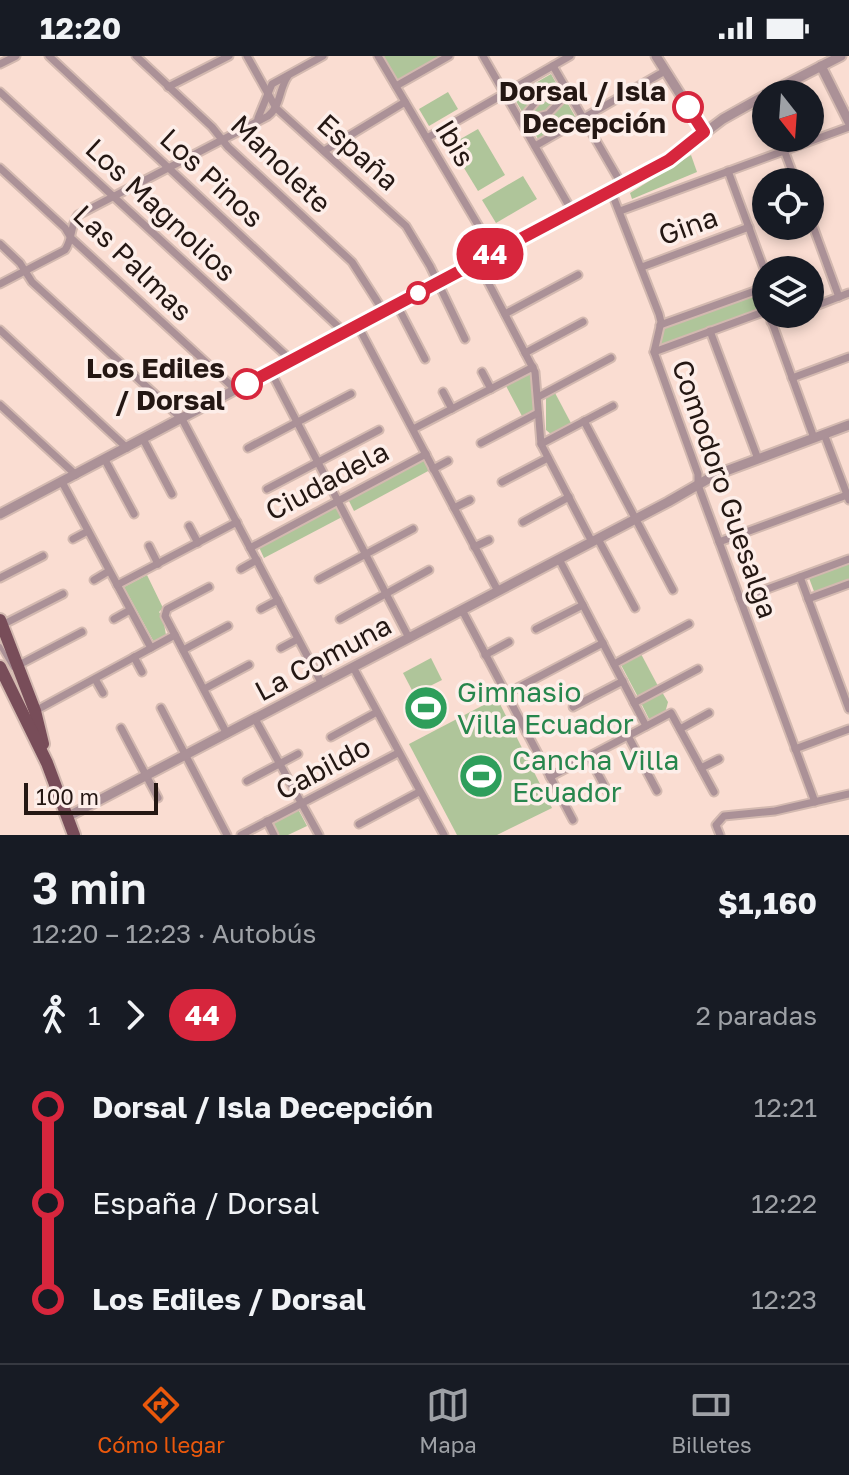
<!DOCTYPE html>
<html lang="es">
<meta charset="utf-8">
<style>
body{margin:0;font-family:"Golos Text",sans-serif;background:#20242c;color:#f1f3f6;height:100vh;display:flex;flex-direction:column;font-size:30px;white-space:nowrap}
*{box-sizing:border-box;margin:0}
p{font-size:26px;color:#9ea1a6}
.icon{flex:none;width:44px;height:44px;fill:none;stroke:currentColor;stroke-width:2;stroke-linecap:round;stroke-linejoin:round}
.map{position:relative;height:779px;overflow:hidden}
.sheet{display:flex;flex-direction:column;background:#171b24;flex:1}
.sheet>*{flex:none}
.badge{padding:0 16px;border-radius:26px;font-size:28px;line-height:52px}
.needle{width:52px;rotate:163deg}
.fabs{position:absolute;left:752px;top:24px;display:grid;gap:16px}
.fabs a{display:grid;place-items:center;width:72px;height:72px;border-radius:50%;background:#171b24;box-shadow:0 4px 12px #0003;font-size:40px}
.scale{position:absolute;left:24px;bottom:20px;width:134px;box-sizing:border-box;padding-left:8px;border:4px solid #241713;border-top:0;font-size:22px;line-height:28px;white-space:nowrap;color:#241713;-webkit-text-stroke:6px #fdeee9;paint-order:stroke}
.map>.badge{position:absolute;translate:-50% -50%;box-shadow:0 0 0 4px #fff}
.legs{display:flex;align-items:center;gap:12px;height:88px;padding:0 32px;font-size:26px}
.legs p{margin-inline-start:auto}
.head{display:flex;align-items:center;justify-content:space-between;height:136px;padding:0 32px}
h1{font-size:44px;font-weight:600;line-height:60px}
ul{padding:0 32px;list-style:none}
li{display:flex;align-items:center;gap:28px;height:96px;font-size:30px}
li i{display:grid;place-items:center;width:12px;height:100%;margin:0 10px;background:currentColor}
li i::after{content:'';width:20px;height:20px;margin:-10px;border:6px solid;border-radius:50%;background:#171b24}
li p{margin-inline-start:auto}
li:first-child i{background:linear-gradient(#0000 50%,currentColor 0)}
li:last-child i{background:linear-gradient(currentColor 50%,#0000 0)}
.status{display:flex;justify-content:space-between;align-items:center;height:56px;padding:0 40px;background:#171b24;direction:ltr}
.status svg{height:22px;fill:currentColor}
.menu{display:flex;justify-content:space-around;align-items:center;height:112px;border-top:2px solid #363941;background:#171b24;font-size:22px;color:#9ea1a6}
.menu a{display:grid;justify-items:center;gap:4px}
.menu .active{color:#ea580c}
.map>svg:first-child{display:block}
</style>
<div class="status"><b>12:20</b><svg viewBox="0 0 49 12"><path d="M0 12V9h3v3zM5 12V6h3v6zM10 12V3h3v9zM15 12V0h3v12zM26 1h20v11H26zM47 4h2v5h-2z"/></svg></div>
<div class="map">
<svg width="849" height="779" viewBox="0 0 849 779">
<rect width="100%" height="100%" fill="#faddd2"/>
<g fill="#afc59a">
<path d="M 382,0 L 440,0 L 397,25 Z"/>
<path d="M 551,18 L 576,62 L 538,83 L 513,40 Z"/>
<path d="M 448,36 L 458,53 L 429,70 L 419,53 Z"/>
<path d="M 478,73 L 505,119 L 478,135 L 450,89 Z"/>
<path d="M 691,99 L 697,116 L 632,143 L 630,137 Z"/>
<path d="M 523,120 L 537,143 L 496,167 L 482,144 Z"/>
<path d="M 756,237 L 763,254 L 659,292 L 663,269 Z"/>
<path d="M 528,316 C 537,325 533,344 533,356 L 523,362 L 505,328 Z"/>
<path d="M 554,335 L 572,369 L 552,379 L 546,374 L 546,339 Z"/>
<path d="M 423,402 L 430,414 L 354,455 L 348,443 Z"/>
<path d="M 336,449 L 342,461 L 264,502 L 258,489 Z"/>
<path d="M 849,508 L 849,525 L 815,538 L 809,522 Z"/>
<path d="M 147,519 L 163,552 L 159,556 L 163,562 L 166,579 L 155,588 L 124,531 Z"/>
<path d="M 640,596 L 658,630 L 638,641 L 620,607 Z"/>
<path d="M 431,602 L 442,624 L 414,638 L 403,617 Z"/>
<path d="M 662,636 L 668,646 L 665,657 L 650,665 L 641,647 Z"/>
<path d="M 497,642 L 552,752 L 497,779 L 457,779 L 409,688 Z"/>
<path d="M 298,753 L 307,770 L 288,779 L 276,779 L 270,767 Z"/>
</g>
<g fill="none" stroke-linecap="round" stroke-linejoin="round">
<g stroke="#d3b9b0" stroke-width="8">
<path id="service" d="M 0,590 L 13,612"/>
</g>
<g stroke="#d3b9b0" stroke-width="10">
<path id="pedestrian" d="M 568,37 L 548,58 L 520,65 L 539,42 Z"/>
</g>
<g stroke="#d3b9b0" stroke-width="11">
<g id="minor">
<path d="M 49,0 L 345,277"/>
<path d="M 136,0 L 212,71 L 228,91 L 352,206 L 384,256"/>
<path d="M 247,0 L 276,52 L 406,170 L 430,210 L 465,283"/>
<path d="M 378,0 L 494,196"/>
<path d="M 483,0 L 572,155"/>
<path d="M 0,8 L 16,0"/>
<path d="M 553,10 L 622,129"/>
<path d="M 396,30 L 449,0"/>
<path d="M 168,31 L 229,0"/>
<path d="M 0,36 L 292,305"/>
<path d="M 258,62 L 272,28 L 323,0"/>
<path d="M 427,82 L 570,0"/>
<path d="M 535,90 L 665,15"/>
<path d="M 784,94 L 796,126"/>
<path d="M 324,95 L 405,46"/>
<path d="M 0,112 L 65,172 L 71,182 L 236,334"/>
<path d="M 728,115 L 766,218"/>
<path d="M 611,135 L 659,258 L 661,266 L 654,296 L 698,418 L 698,429 L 815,746"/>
<path d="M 620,155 L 849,71"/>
<path d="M 810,162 L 839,241"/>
<path d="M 0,188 L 20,207 L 32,226 L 182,363 L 322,628"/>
<path d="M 477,205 L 535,316 L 541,388 L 592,486"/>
<path d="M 642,211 L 749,171"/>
<path d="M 0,228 L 65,194 C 73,183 70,169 78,159 L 268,60 C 281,50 279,32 288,20"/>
<path d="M 760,233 L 766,251"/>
<path d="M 397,249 L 425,303"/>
<path d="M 810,252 L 849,237"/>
<path d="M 505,258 L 578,219"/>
<path d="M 769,258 L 814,382"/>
<path d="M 771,266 L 792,258"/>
<path d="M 660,269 L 766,231"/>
<path d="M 358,270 L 498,535"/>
<path d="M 0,274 L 127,392"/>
<path d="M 710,275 L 758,403"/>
<path d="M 654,296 L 766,255"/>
<path d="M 525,297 L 583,266"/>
<path d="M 271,316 L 409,582"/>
<path d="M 482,316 L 491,333"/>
<path d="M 792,322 L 849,301"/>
<path d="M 443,336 L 452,353"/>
<path d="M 538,341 L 611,302"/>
<path d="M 0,349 L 76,419"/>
<path d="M 584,365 L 673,534"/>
<path d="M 413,373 L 533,311"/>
<path d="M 824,378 L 849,444"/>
<path d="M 143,383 L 172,438"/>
<path d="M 481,387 L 538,357"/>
<path d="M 541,388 L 613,350"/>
<path d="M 248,392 L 351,338"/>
<path d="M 105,404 L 134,458"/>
<path d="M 433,413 L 448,405"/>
<path d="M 62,426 L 151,592"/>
<path d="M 502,426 L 548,402"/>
<path d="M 267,433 L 379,374"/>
<path d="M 454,452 L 470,444"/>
<path d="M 523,466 L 569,441"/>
<path d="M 189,470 L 198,487"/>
<path d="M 73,483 L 88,475"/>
<path d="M 598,483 L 635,552"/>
<path d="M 719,486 L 847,439"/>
<path d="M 149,490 L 158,508"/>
<path d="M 474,491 L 489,484"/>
<path d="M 250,492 L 426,398"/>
<path d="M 559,503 L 646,670"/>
<path d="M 241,513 L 257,504"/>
<path d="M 800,521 L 849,653"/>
<path d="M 0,522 L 43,500"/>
<path d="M 319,523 L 413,473"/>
<path d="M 94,524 L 109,515"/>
<path d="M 117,529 L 237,466"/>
<path d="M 209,531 L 167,553 L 165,560 L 227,678"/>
<path d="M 740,543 L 849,503"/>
<path d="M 808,543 L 849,528"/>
<path d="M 261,553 L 278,544"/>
<path d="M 462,554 L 573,764"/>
<path d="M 114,563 L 130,554"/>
<path d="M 340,563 L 429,514"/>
<path d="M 2,569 L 63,538"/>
<path d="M 536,573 L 583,549"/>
<path d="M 281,592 L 298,583"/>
<path d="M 183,594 L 228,570"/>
<path d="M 485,599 L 509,586"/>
<path d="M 134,601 L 142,616"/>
<path d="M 614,608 L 689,568"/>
<path d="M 17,610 L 82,576"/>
<path d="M 353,611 L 444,779"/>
<path d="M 95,623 L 103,637"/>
<path d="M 204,633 L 249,609"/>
<path d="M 506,638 L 603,587"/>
<path d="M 634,647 L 698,613"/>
<path d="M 573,651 L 623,625"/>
<path d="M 161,652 L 227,779"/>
<path d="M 35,655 L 175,579"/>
<path d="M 255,663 L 319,779"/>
<path d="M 121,672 L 158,742"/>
<path d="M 680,673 L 709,657"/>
<path d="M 526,676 L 541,669"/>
<path d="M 628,680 L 657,735"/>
<path d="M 331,681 L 377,656"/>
<path d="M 795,693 L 849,673"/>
<path d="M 589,701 L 611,742"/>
<path d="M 701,712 L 719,703"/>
<path d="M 550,721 L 671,657 L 714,736"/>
<path d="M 247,725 L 298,698"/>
<path d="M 267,765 L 274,779"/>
<path d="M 359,768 L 419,736"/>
<path d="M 241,779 L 398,697"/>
<path d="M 720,779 L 716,769 L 724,760 L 775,755 L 849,738"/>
</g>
</g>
<g stroke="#d3b9b0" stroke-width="13">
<g id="tertiary">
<path d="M 656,0 L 704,76"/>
<path d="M 821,10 L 849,66"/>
<path d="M 767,38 L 841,0"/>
<path d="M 0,458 L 669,104 L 723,63 L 766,39"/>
<path d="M 67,761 L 668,446 L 715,419 L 849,369"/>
</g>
</g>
<g stroke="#d3b9b0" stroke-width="16">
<g id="primary">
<path d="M 0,564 L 35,655 L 43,688"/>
<path d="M 0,611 L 47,707 L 74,779"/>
</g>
</g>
<use href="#service" stroke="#ab9197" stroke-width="4"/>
<use href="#pedestrian" stroke="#ab9197" stroke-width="6"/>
<use href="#minor" stroke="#ab9197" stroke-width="7"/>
<use href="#tertiary" stroke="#ab9197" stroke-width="9"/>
<use href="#primary" stroke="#784d59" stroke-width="12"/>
</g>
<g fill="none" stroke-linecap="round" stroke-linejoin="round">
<g stroke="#fff" stroke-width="18">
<path id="line-1" d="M 247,328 L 669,104 L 704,76 L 688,51"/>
</g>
<use href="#line-1" stroke="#d7263d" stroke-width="12"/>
</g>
<defs>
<g id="stadium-disc" transform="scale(2.3)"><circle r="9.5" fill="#2e9e5b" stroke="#fdeee9"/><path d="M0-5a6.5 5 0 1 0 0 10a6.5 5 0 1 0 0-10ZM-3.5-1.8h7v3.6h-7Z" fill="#fff"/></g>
</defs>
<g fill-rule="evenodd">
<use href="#stadium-disc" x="426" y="652"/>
<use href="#stadium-disc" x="481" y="720"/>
</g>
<g fill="#fff" stroke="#d7263d" stroke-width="4">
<circle cx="688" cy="51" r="14"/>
<circle cx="418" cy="237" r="10"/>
<circle cx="247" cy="328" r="14"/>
</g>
<g text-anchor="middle" stroke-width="7" stroke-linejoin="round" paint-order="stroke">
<g font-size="28" font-weight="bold" fill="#241713" stroke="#fdeee9" text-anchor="end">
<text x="666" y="45">Dorsal / Isla<tspan x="666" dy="32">Decepción</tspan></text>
<text x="225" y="322">Los Ediles<tspan x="225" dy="32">/ Dorsal</tspan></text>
</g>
<g font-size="28" fill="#241713" stroke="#fdeee9">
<text transform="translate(455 87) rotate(59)" y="10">Ibis</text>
<text transform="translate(358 96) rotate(42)" y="10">España</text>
<text transform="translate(281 108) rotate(44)" y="10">Manolete</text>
<text transform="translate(212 122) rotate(43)" y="10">Los Pinos</text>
<text transform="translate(161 154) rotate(43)" y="10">Los Magnolios</text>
<text transform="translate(688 170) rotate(-20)" y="10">Gina</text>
<text transform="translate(133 207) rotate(44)" y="10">Las Palmas</text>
<text transform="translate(327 425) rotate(-28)" y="10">Ciudadela</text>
<text transform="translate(725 433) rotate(71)" y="10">Comodoro Guesalga</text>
<text transform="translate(323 602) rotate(-28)" y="10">La Comuna</text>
<text transform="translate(323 712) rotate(-28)" y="10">Cabildo</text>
</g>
<g font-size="28" fill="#27864d" stroke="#fdeee9" text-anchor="start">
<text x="457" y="646">Gimnasio<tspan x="457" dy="32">Villa Ecuador</tspan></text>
<text x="512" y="714">Cancha Villa<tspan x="512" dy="32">Ecuador</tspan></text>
</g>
</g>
</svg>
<div class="fabs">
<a><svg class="needle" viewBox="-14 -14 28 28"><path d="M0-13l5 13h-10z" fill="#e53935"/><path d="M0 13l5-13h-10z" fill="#9ea1a6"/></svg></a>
<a><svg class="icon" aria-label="locate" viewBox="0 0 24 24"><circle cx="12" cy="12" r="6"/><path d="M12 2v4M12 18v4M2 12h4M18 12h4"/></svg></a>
<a><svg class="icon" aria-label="layers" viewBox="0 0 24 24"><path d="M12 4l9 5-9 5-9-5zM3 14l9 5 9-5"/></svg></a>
</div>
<div class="scale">100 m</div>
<b class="badge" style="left:490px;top:198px;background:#d7263d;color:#fff">44</b>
</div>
<section class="sheet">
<div class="head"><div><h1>3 min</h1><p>12:20 – 12:23 · Autobús</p></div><b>$1,160</b></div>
<div class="legs"><svg class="icon" aria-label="walk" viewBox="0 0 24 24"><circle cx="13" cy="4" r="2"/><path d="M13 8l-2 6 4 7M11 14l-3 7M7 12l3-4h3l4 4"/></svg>1<svg class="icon" aria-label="forward" viewBox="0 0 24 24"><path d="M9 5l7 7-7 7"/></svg><b class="badge" style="background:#d7263d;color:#fff">44</b><p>2 paradas</p></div>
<ul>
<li><i style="color:#d7263d"></i><b>Dorsal / Isla Decepción</b><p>12:21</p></li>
<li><i style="color:#d7263d"></i><span>España / Dorsal</span><p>12:22</p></li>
<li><i style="color:#d7263d"></i><b>Los Ediles / Dorsal</b><p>12:23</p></li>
</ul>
</section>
<nav class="menu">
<a class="active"><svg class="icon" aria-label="directions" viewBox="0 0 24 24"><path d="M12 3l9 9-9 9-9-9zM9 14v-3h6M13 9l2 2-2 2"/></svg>Cómo llegar</a>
<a><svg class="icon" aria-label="map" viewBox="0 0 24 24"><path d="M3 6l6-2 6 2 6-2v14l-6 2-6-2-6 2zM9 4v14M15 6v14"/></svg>Mapa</a>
<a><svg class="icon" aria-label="tickets" viewBox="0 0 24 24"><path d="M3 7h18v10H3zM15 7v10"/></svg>Billetes</a>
</nav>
